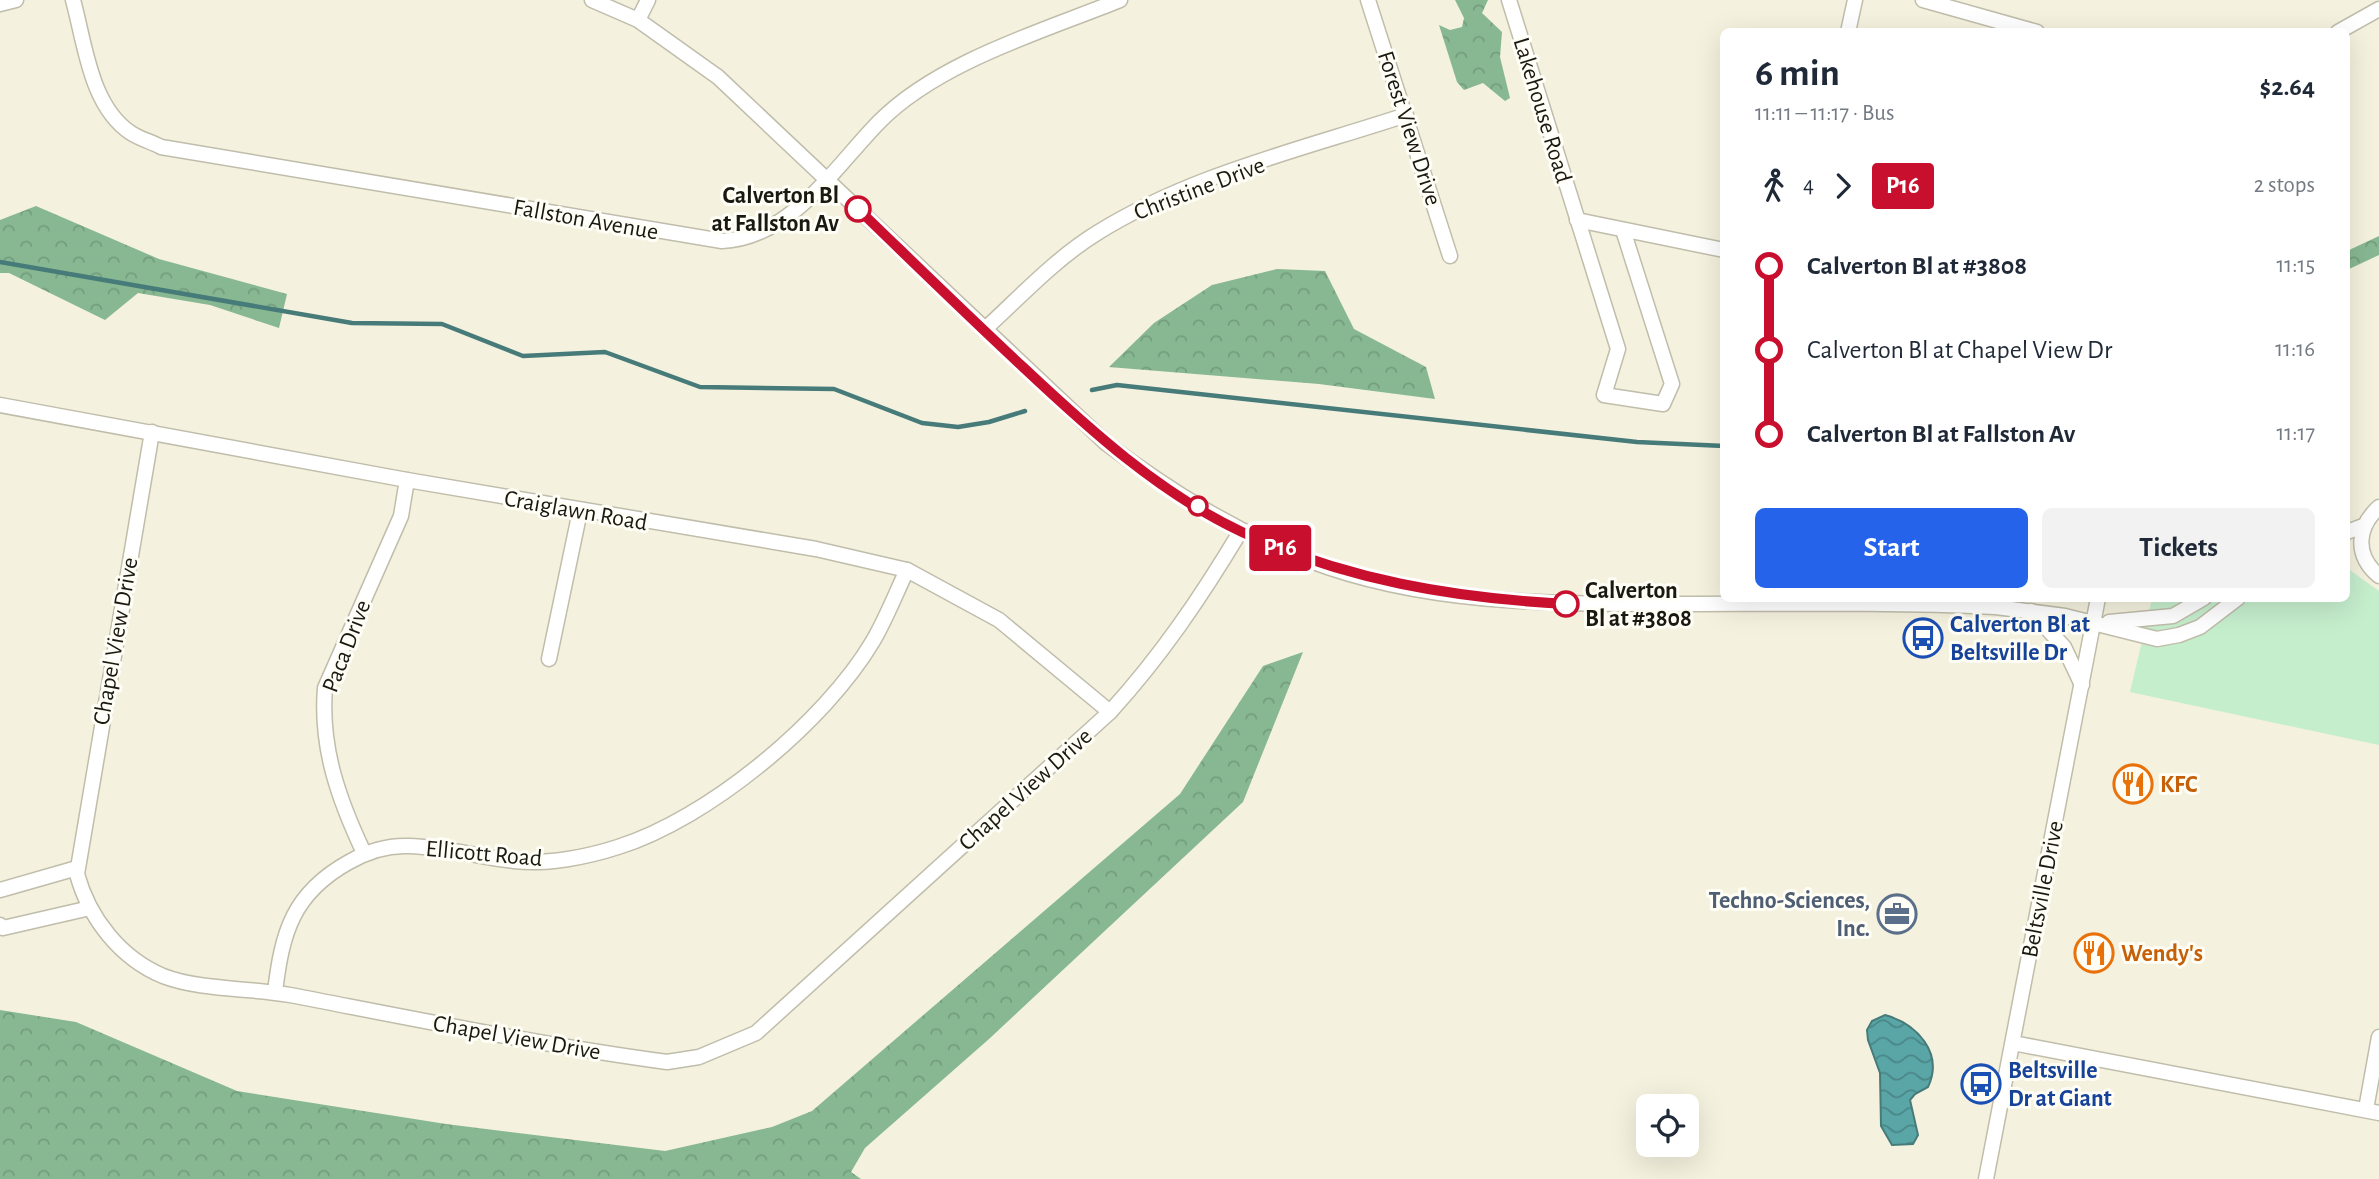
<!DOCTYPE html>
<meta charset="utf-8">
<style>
body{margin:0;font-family:"Alegreya Sans",sans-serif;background:#f2f2f3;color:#1f2937;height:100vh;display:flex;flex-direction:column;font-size:26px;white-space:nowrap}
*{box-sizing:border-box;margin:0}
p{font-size:23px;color:#747a83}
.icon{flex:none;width:38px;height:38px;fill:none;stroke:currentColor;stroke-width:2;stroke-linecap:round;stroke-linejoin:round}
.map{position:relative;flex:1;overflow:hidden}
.details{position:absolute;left:1720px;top:28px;width:630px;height:574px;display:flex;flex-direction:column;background:#fff;border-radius:10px;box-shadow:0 7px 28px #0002}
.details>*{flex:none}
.badge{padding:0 14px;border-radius:5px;font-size:24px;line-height:46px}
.buttons{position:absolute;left:1636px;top:1094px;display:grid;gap:14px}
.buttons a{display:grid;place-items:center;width:63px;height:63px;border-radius:10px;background:#fff;box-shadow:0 7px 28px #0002;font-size:35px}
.map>.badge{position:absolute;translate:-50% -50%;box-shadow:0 0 0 4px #fff}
.legs{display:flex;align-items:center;gap:10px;height:77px;padding:0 35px;font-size:23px}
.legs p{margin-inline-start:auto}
.summary{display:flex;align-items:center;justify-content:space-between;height:119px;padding:0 35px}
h1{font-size:38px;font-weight:600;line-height:52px}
.cta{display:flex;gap:14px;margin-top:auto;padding:14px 35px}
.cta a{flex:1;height:80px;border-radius:10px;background:#2563eb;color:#fff;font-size:28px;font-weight:600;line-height:80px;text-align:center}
.cta a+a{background:#f2f2f3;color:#1f2937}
ul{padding:0 35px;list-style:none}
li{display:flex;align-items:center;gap:24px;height:84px;font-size:26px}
li i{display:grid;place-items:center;width:10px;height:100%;margin:0 9px;background:currentColor}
li i::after{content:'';width:18px;height:18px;margin:-9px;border:5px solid;border-radius:50%;background:#fff}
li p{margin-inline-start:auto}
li:first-child i{background:linear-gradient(#0000 50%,currentColor 0)}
li:last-child i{background:linear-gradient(currentColor 50%,#0000 0)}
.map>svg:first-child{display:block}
</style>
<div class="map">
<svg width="2379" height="1179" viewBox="0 0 2379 1179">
<defs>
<pattern id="forest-crowns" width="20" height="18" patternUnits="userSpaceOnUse" patternTransform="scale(1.75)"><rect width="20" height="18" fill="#87b892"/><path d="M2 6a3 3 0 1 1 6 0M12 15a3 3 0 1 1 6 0" fill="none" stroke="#749d7d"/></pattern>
<pattern id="water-waves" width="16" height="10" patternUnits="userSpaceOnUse" patternTransform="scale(1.75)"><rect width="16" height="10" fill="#5aa6a7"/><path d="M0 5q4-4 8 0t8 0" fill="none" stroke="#4a8687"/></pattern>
</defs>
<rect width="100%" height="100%" fill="#f4f1de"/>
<path fill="#c5eecd" d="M 2347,568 L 2379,591 L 2379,745 L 2130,692 L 2152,599 L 2347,598 Z"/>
<g fill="url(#forest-crowns)">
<path d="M 1455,0 L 1488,0 L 1482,13 L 1502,32 L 1500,57 L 1510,98 L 1505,101 L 1483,83 L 1464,90 L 1457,82 L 1439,25 L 1450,30 L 1462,27 L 1464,18 Z"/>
<path d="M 36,206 L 159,259 L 287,294 L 279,328 L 210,305 L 138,293 L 105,320 L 9,273 L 0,273 L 0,220 Z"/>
<path d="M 2379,236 L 2379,255 L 2347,270 L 2347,251 Z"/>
<path d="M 1277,269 L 1325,271 L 1354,329 L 1426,367 L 1435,399 L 1319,384 L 1109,367 L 1154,323 L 1212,285 Z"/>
<path d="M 1303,652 L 1243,802 L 989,1039 L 865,1148 L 851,1172 L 861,1179 L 0,1179 L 0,1010 L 76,1022 L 237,1091 L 446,1124 L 665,1151 L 772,1127 L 812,1111 L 1180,794 L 1263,666 Z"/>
</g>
<path fill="url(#water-waves)" stroke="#467b7a" stroke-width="2" d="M 1885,1015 C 1917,1024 1944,1053 1928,1087 L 1915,1094 L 1910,1100 L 1918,1135 L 1913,1144 L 1892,1145 L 1881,1126 L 1880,1073 L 1868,1040 L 1867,1030 L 1872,1021 Z"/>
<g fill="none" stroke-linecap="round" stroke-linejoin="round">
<g stroke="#467b7a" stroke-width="4.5">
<path d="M 0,262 L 352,323 L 442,324 L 523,356 L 605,352 L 700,387 L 834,389 L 922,423 L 958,427 L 989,422 L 1025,411"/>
<path d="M 1092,390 L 1117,385 L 1637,442 L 1724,446"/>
</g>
<g stroke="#c0bdab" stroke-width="17">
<g id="minor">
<path d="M 73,0 C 85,43 90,106 131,133 C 140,139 152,142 161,147 L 722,241 C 791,238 835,167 879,122 C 938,62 1043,31 1120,0"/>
<path d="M 592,0 L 638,20 L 718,77 L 1107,444 C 1170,491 1234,531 1308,560 C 1422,604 1547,604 1668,604 C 1777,604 1887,602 1996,607 L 2065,616 L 2157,639 L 2179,635 L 2200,627 L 2238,598"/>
<path d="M 1368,0 L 1450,256"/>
<path d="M 1509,0 L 1618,349 L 1604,395 L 1663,404 L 1672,384 L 1623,230"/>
<path d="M 1923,0 L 2037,32"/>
<path d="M 0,4 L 16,0"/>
<path d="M 638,20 L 648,0"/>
<path d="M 1848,32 L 1855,0"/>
<path d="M 2338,32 L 2379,9"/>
<path d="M 1577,220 L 1724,250"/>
<path d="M 984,330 C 1020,297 1055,259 1097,233 C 1190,175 1303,149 1406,115"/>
<path d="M 0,405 L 407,480 L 816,549 L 907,570 L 999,620 L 1110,712"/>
<path d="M 152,432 L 77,874 C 89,918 120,958 163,976 C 199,990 251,988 290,995 C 415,1019 541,1045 667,1062 L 699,1057 L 756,1033 L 1110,712 C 1161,656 1201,597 1240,532"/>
<path d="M 2379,507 C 2357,527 2354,555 2379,576"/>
<path d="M 2347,532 L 2363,526"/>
<path d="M 2031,611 L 2064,647 L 2082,685"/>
<path d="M 2109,622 L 2173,616 L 2204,598"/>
<path d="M 549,659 L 580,511"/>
<path d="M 364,853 C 339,800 320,748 325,688 L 401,516 L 407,480"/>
<path d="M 0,890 L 77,868"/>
<path d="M 0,925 L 3,928 L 90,908"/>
<path d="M 275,992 C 282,932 293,893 349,862 C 368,851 387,845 409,846 C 445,847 479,857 514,861 C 547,865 587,857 618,847 C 708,819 825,722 873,641 C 886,619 896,593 907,570"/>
<path d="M 2013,1043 L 2379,1113"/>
<path d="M 2366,1109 L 2379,1037"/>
<path d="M 1986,1179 L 2098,598"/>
</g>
</g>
<use href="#minor" stroke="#fff" stroke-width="14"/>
</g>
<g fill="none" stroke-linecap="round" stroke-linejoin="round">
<g stroke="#fff" stroke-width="16">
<path id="line-1" d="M 858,209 C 913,262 967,315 1023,367 C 1089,429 1159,493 1242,532 C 1345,580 1454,598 1566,604"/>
</g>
<use href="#line-1" stroke="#c8102e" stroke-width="10"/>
</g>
<defs>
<g id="bus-ring" transform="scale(2.0125)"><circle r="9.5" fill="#fffef6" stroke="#1a4fb4" stroke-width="1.5"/><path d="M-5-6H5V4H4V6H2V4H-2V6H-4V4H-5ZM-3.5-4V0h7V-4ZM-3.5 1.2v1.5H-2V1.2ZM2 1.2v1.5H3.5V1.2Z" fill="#1a4fb4"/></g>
<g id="restaurant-ring" transform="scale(2.0125)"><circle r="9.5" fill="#fffef6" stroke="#e8710a" stroke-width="1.5"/><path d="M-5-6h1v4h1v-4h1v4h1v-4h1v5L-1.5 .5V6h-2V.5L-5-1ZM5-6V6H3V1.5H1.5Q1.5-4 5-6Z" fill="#e8710a"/></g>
<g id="office-ring" transform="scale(2.0125)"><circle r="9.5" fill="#fffef6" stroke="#5c6f8a" stroke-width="1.5"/><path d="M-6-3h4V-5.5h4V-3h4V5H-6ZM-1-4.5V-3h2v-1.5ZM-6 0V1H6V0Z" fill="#5c6f8a"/></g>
</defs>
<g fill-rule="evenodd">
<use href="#bus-ring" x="1923" y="638"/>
<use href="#restaurant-ring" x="2133" y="784"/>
<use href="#office-ring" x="1897" y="914"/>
<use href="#restaurant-ring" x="2094" y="953"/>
<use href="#bus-ring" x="1981" y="1084"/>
</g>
<g fill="#fff" stroke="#c8102e" stroke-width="3.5">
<circle cx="858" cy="209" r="12"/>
<circle cx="1198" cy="506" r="9"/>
<circle cx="1566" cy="604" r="12"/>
</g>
<g text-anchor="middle" stroke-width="6" stroke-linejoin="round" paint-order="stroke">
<g font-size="24" fill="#191811" stroke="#fffef6">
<text transform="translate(1543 110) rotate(73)" y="8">Lakehouse Road</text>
<text transform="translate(1410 128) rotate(72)" y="8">Forest View Drive</text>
<text transform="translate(1199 188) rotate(-21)" y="8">Christine Drive</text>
<text transform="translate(586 219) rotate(10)" y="8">Fallston Avenue</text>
<text transform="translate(576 510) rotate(10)" y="8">Craiglawn Road</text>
<text transform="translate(115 641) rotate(-80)" y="8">Chapel View Drive</text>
<text transform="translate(346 646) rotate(-69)" y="8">Paca Drive</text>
<text transform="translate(1025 789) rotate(-42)" y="8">Chapel View Drive</text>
<text transform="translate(484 853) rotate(5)" y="8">Ellicott Road</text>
<text transform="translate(2042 889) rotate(-79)" y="8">Beltsville Drive</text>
<text transform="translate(517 1037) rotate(10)" y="8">Chapel View Drive</text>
</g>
<g font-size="24" font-weight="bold" fill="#191811" stroke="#fffef6" text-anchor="end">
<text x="839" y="203">Calverton Bl<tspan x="839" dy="28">at Fallston Av</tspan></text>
<text x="1585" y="598" text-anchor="start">Calverton<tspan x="1585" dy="28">Bl at #3808</tspan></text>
</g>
<g font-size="24" font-weight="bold" fill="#164399" stroke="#fffef6" text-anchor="start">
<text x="1950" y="632">Calverton Bl at<tspan x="1950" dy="28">Beltsville Dr</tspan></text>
<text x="2008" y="1078">Beltsville<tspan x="2008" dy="28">Dr at Giant</tspan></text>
</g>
<g font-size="24" font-weight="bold" fill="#c56008" stroke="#fffef6" text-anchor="start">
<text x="2160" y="792">KFC</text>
<text x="2121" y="961">Wendy's</text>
</g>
<g font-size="24" font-weight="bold" fill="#4e5e75" stroke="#fffef6" text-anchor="end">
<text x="1870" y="908">Techno-Sciences,<tspan x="1870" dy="28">Inc.</tspan></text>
</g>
</g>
</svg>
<div class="buttons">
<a><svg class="icon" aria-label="locate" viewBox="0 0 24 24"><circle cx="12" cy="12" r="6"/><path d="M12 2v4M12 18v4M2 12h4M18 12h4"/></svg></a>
</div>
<b class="badge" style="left:1280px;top:548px;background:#c8102e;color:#fff">P16</b>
<section class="details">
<div class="summary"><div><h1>6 min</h1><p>11:11 – 11:17 · Bus</p></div><b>$2.64</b></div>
<div class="legs"><svg class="icon" aria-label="walk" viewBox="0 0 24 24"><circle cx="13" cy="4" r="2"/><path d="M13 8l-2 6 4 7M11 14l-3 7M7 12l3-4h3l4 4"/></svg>4<svg class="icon" aria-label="forward" viewBox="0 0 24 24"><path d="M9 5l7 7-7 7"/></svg><b class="badge" style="background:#c8102e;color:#fff">P16</b><p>2 stops</p></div>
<ul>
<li><i style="color:#c8102e"></i><b>Calverton Bl at #3808</b><p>11:15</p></li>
<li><i style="color:#c8102e"></i><span>Calverton Bl at Chapel View Dr</span><p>11:16</p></li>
<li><i style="color:#c8102e"></i><b>Calverton Bl at Fallston Av</b><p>11:17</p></li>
</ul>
<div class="cta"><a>Start</a><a>Tickets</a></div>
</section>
</div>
